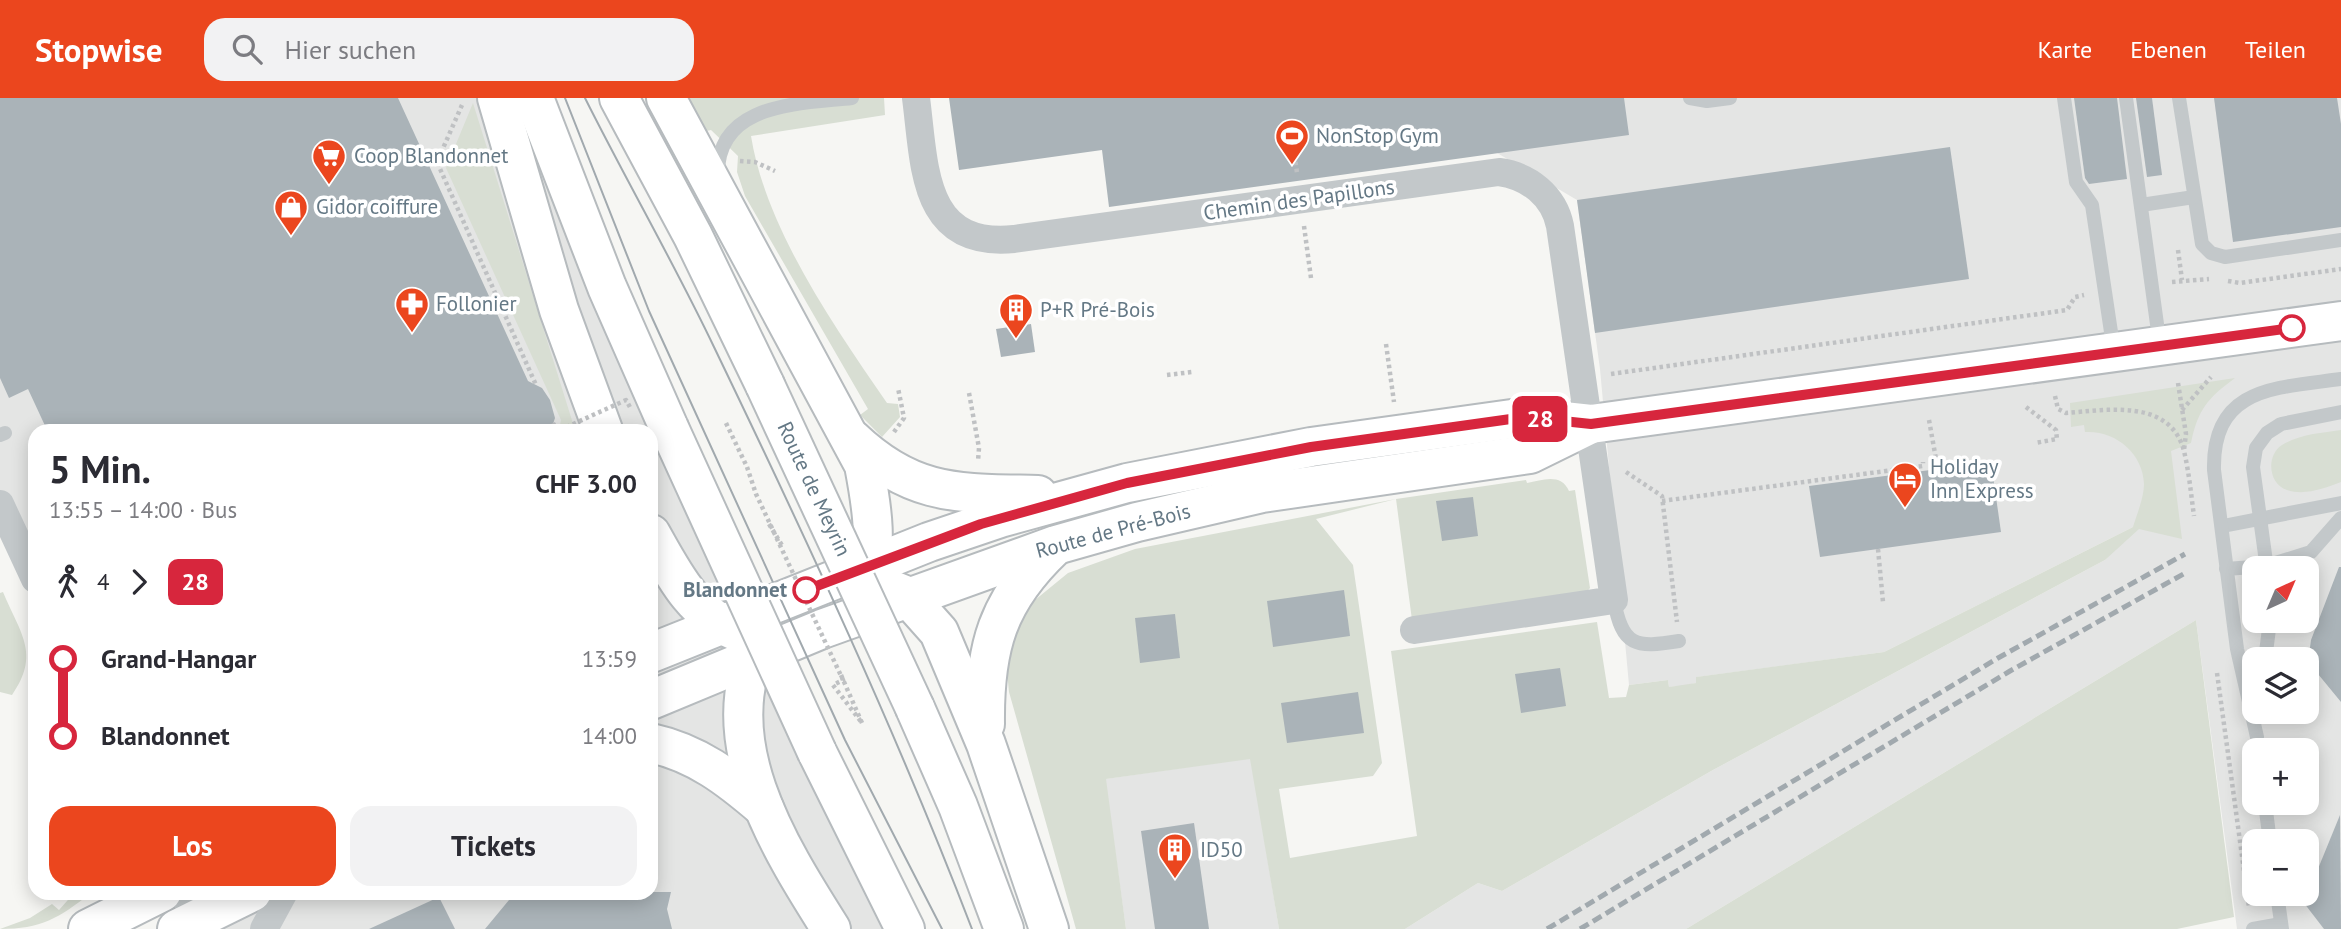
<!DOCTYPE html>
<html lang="de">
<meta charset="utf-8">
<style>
body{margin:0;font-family:"PT Sans",sans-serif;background:#f2f2f3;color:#2b2b33;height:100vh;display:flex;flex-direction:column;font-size:26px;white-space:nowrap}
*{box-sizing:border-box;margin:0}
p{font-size:23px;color:#7c7c81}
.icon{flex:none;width:38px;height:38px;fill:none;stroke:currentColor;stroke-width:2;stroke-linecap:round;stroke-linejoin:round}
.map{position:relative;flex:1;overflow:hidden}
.panel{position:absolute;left:28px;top:326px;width:630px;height:476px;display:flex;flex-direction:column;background:#fff;border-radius:21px;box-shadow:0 4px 18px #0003}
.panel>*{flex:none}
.badge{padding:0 14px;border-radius:10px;font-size:24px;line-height:46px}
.needle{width:46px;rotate:44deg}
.fabs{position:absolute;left:2242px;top:458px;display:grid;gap:14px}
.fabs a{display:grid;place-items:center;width:77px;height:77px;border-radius:14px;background:#fff;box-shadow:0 4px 18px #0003;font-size:35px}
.map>.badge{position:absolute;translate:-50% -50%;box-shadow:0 0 0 4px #fff}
.legs{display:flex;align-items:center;gap:10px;height:77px;padding:0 21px;font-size:23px}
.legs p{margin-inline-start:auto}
.head{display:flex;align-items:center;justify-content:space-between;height:119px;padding:0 21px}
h1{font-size:38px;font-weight:800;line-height:52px}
.button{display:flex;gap:14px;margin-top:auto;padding:14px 21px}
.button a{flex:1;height:80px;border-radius:21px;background:#eb461e;color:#fff;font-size:28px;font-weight:800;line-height:80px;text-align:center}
.button a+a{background:#f2f2f3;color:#2b2b33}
ul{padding:0 21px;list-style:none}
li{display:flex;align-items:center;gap:24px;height:77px;font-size:26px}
li i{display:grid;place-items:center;width:10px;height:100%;margin:0 9px;background:currentColor}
li i::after{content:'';width:18px;height:18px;margin:-9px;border:5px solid;border-radius:50%;background:#fff}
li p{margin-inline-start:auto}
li:first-child i{background:linear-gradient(#0000 50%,currentColor 0)}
li:last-child i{background:linear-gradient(currentColor 50%,#0000 0)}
header{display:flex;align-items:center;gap:42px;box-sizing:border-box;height:98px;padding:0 35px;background:#eb461e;color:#fff}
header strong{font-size:33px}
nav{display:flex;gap:38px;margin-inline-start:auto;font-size:24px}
.search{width:490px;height:63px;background:#f2f2f3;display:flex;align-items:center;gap:18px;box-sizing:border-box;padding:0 24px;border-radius:21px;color:#7c7c81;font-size:26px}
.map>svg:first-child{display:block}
</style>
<header>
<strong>Stopwise</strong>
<div class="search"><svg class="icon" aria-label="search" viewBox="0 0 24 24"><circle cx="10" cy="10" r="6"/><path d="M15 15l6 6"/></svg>Hier suchen</div>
<nav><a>Karte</a><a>Ebenen</a><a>Teilen</a></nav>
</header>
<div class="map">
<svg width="2341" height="831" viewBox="0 0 2341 831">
<rect width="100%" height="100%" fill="#f6f6f3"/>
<g fill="#e4e5e4" fill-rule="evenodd">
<path d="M 0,0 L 515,0 L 620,266 L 654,337 L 825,713 L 886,831 L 201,831 L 183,795 L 651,794 L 651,332 L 35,332 L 35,481 L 0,408 Z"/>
<path d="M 1404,0 L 2341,0 L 2341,831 L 2237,831 L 2196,522 L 1686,831 L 1405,831 L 1478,785 L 1502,793 L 1713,672 L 2105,462 L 2133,429 L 1884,554 L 1697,579 L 1696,585 L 1684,588 L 1669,589 L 1668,582 L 1629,587 L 1600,271 L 1577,102 ZM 2254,471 L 2306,471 L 2306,523 L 2254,523 ZM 2254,562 L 2306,562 L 2306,614 L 2254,614 ZM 2254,653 L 2306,653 L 2306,705 L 2254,705 ZM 2254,744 L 2306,744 L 2306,796 L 2254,796 Z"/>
<path d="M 1251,660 L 1279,831 L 1126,831 L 1105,681 Z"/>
</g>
<g fill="#d8ded3">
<path d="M 689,0 L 884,0 L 885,17 L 751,38 C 766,131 834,228 887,305 L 898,306 L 900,319 L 882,339 L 860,317 L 868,311 L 745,98 L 737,74 L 738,58 L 711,32 L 706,33 Z"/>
<path d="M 473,5 L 575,332 L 559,332 L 561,322 L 446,70 Z"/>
<path d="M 2235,280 C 2208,300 2198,311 2191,345 L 2171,353 L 2182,441 L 2139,431 L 2105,462 L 1713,672 L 1502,793 L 1478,785 L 1405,831 L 1279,831 L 1250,661 L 1106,681 L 1126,831 L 1076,831 L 1009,594 L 1007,574 L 1013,537 L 1035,502 L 1068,475 L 1135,451 L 1396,401 L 1526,382 L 1527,385 C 1543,382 1561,375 1569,393 L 1575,392 L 1590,490 L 1583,498 L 1412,522 L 1396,401 L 1316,421 L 1353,467 L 1382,665 L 1373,678 L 1279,691 L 1290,760 L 1417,738 L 1391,553 L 1597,524 L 1609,600 L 1626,599 L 1629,587 L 1668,582 L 1669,589 L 1696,585 L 1696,579 L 1884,554 L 2133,429 C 2137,416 2144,399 2144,386 C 2143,355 2115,332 2085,334 L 2084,327 L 2071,329 L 2070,305 Z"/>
<path d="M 2341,332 L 2341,384 C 2325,390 2305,398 2287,392 C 2268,386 2266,357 2282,347 C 2300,336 2321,335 2341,332 Z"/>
<path d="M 3,494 C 20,535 41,556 12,597 L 0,594 L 0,495 Z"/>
<path d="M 2196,522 L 2234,819 L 2177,831 L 1686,831 Z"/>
<path d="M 75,794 L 91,795 C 59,820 41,831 0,831 L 30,820 L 52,806 L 59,812 Z"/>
</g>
<g fill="#aab3b8">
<path d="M 0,0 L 398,0 L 528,283 L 542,290 L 550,302 L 555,320 L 551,332 L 47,332 L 28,291 L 9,300 L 0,280 Z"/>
<path d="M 949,0 L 1624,0 L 1629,37 L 1109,109 L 1102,52 L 959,72 Z"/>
<path d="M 2074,0 L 2117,0 L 2127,81 L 2089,86 L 2085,80 Z"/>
<path d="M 2136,0 L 2152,0 L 2162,77 L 2147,79 Z"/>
<path d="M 2214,0 L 2337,0 L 2341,26 L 2341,129 L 2233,144 Z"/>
<path d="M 1950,49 L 1969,181 L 1595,235 L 1577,102 Z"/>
<path d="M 1031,226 L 1035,254 L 1001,259 L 996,231 Z"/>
<path d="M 1991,364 L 2001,434 L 1820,459 L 1809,388 Z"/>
<path d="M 1473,399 L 1478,438 L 1442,443 L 1436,403 Z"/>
<path d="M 2339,469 L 2341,469 L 2341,604 L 2318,576 L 2306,579 L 2311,542 Z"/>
<path d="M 1344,492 L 1350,538 L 1273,549 L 1267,503 Z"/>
<path d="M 1175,516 L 1180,560 L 1140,565 L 1135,520 Z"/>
<path d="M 1560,570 L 1566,608 L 1521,615 L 1515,576 Z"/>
<path d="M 1358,594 L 1364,635 L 1287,645 L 1281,605 Z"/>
<path d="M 2340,717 L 2341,831 L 2324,831 L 2304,805 Z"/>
<path d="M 1194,725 L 1209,831 L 1155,831 L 1141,733 Z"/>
<path d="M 510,794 L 671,794 L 667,811 L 672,831 L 485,831 L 509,802 Z"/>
<path d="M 439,799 L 455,831 L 369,831 Z"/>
</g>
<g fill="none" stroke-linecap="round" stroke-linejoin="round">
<g stroke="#b6bbbe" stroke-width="42">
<g id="primary">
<path d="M 497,0 L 559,212 L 603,332"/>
<path d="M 534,0 L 607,189 L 669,330"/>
<path d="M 619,0 L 693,138 L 765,287"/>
<path d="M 666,0 L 864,367 C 871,404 881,455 861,489"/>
<path d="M 852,341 C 913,399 959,395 1038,397"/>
<path d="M 651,436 C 674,477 693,516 738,534"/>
<path d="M 887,490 L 907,498 L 939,534 L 986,646 L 1049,831"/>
<path d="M 763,540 C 708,637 779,749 831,831"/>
<path d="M 651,555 L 929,444 L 1000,420 L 1127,385 L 1311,349 L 1526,319 L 1591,326 L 2341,223"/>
<path d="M 651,602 L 822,531 L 1056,447 L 1137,424 L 1262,395 L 1530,356 L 1591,326"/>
<path d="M 915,610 L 958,708 L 1004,831"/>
<path d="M 985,626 C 984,550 997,503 1054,449"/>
<path d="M 651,645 C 697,655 729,680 764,710"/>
<path d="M 817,654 L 905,831"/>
<path d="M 88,831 L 162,794"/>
<path d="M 177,831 L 252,794"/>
</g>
</g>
<g stroke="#bfc1c3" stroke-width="4.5" stroke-dasharray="3.5 3.5" stroke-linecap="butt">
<path d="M 462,7 L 437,64 L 536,287"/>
<path d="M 1291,29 L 1297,75"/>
<path d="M 740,63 L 755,64 L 775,73"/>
<path d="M 1304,128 L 1311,180"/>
<path d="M 2178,152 L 2182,182"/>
<path d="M 2228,183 L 2240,185 L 2341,171"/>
<path d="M 2172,184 L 2209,181"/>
<path d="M 1386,246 L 1394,304"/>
<path d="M 1611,276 L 2067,212 L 2075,199 L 2084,197"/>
<path d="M 1167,277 L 1192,274"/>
<path d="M 2178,285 L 2186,336 L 2184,352"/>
<path d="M 969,295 L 979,350 L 978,363"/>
<path d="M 2055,298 L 2058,311 L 2066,315 C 2107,312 2170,300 2184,353 C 2189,374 2191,396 2194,418"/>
<path d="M 2026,309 L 2056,332 L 2057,341 L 2035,345"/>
<path d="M 2182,312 L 2211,279"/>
<path d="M 1929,322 L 1936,361"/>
<path d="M 553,325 L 557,332"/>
<path d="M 726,325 L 747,369"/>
<path d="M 894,334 L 904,320 L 898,290"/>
<path d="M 1626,374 L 1662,398 L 1677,524"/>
<path d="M 1662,403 L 1923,368 L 1923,364"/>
<path d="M 769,426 L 783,449"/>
<path d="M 1878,451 L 1883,504"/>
<path d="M 2217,575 L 2249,809"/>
<path d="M 841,577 L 862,625"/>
</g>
<g stroke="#c3c8ca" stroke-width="14">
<path d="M 1690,0 L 1707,3 L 1730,0"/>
<path d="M 2064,0 L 2076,84 L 2092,107 L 2114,254"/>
<path d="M 2126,0 L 2160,248"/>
<path d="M 2179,0 L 2202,146 L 2211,155 L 2225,159 L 2341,142"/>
<path d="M 718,79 C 715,4 800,6 852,0"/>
<path d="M 2141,107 L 2194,99"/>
<path d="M 0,337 L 5,335"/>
<path d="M 2223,428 L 2341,405"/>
<path d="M 2226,471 L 2266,468 L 2311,454 L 2341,420"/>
<path d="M 2267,471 L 2253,369 L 2256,350 L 2267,335 L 2281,326 L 2341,314"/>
<path d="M 1614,502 C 1622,549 1636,550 1679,543"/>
<path d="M 2265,562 L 2270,523"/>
<path d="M 2257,639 L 2237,551 L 2214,372 C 2212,288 2277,290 2341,281"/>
<path d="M 2265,705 L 2270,744"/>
<path d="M 2277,796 L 2282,831"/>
<path d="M 2253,831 L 2281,826"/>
</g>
<g stroke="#c3c8ca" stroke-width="28">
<path d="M 916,0 C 925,68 921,150 1014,141 L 1499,74 C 1529,78 1554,98 1560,128 L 1614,502 L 1414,532"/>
<path d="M 0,406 L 35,481"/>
<path d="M 182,794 L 204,831"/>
<path d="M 264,831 L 284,794"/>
</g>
<use href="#primary" stroke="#fff" stroke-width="38"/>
<g stroke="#a1a9ae" stroke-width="2">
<path d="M 565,0 L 649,213 L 845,642 L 942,831"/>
<path d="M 585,0 C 627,84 674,165 714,249 C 806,440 896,633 972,831"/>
</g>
<g stroke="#a1a9ae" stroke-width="5" stroke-dasharray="10 5" stroke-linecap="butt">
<path d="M 1547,831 L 1998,560 L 2185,456"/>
<path d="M 1580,831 L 2010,573 L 2187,474"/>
</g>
<g stroke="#b6bbbe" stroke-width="42" stroke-linecap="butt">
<g id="primary-bridge">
<path d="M 765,287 L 915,610"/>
<path d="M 669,330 L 817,654"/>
</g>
</g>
<g stroke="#bfc1c3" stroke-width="4.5" stroke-dasharray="3.5 3.5" stroke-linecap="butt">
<path d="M 560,332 L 626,302 L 631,311"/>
<path d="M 747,369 L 756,396 L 843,582 L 833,587 L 862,625"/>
</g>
<use href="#primary-bridge" stroke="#fff" stroke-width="38"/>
</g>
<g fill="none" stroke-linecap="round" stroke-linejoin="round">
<g stroke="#fff" stroke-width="16">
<path id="line-1" d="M 806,492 L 981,426 L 1127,385 L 1311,349 L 1525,319 L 1591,326 L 2292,230"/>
</g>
<use href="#line-1" stroke="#d7263d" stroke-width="10"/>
</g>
<defs>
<g id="stadium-pin" transform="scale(1.75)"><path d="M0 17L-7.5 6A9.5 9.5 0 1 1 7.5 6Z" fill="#eb461e" stroke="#fff"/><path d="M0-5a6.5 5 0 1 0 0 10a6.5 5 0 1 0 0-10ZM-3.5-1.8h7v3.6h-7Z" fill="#fff"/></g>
<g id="supermarket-pin" transform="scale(1.75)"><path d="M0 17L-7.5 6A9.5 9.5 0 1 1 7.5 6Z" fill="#eb461e" stroke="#fff"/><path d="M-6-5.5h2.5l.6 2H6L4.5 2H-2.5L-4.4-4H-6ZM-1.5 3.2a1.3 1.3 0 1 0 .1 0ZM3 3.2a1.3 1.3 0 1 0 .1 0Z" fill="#fff"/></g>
<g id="shop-pin" transform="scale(1.75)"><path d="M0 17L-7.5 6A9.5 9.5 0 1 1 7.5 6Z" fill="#eb461e" stroke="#fff"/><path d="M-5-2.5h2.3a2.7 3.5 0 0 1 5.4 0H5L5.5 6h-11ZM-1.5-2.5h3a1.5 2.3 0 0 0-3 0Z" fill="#fff"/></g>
<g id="pharmacy-pin" transform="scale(1.75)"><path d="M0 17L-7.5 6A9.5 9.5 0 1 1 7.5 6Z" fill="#eb461e" stroke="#fff"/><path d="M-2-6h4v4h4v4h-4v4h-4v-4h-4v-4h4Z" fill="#fff"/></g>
<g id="building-pin" transform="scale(1.75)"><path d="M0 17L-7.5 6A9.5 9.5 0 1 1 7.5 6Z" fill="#eb461e" stroke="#fff"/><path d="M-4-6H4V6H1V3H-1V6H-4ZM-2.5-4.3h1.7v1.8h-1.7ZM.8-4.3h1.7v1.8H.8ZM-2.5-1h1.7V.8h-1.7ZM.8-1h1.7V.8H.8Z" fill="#fff"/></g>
<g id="hotel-pin" transform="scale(1.75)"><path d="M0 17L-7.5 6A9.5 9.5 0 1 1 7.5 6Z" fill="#eb461e" stroke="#fff"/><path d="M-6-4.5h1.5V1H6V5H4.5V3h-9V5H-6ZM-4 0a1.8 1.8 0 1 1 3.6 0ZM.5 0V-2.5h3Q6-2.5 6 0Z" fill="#fff"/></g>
</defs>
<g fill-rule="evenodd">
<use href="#stadium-pin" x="1292" y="38"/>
<use href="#supermarket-pin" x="329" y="58"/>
<use href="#shop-pin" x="291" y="109"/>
<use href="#pharmacy-pin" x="412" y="206"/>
<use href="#building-pin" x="1016" y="212"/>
<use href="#hotel-pin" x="1905" y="381"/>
<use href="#building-pin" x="1175" y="752"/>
</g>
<g fill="#fff" stroke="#d7263d" stroke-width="3.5">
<circle cx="2292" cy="230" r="12"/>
<circle cx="806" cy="492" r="12"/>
</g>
<g text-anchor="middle" stroke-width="7" stroke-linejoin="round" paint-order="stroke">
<g font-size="21" fill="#647885" stroke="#fff" text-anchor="start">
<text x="1316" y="45">NonStop Gym</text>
<text x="354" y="65">Coop Blandonnet</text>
<text x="316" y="116">Gidor coiffure</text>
<text x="436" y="213">Follonier</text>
<text x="1040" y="219">P+R Pré-Bois</text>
<text x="1930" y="376">Holiday<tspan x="1930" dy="24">Inn Express</tspan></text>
<text x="1200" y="759">ID50</text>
</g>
<g font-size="21" fill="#647885" stroke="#fff">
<text transform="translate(1299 102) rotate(-8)" y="7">Chemin des Papillons</text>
<text transform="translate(814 391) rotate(65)" y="7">Route de Meyrin</text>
<text transform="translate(1113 433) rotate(-15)" y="7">Route de Pré-Bois</text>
</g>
<g font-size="21" font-weight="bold" fill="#647885" stroke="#fff" text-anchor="end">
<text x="787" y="499">Blandonnet</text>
</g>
</g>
</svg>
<div class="fabs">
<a><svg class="needle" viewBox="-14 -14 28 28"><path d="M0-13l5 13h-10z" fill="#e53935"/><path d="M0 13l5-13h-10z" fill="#7c7c81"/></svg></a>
<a><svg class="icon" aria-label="layers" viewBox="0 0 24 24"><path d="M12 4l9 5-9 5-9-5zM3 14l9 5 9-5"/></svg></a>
<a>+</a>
<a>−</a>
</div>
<b class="badge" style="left:1540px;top:321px;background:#d7263d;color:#fff">28</b>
<section class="panel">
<div class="head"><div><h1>5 Min.</h1><p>13:55 – 14:00 · Bus</p></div><b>CHF 3.00</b></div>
<div class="legs"><svg class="icon" aria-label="walk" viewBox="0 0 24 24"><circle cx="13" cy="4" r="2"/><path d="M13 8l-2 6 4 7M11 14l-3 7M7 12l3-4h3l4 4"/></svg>4<svg class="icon" aria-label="forward" viewBox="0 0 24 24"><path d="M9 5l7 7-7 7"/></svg><b class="badge" style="background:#d7263d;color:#fff">28</b></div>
<ul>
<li><i style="color:#d7263d"></i><b>Grand-Hangar</b><p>13:59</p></li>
<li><i style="color:#d7263d"></i><b>Blandonnet</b><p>14:00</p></li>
</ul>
<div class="button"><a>Los</a><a>Tickets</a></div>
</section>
</div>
